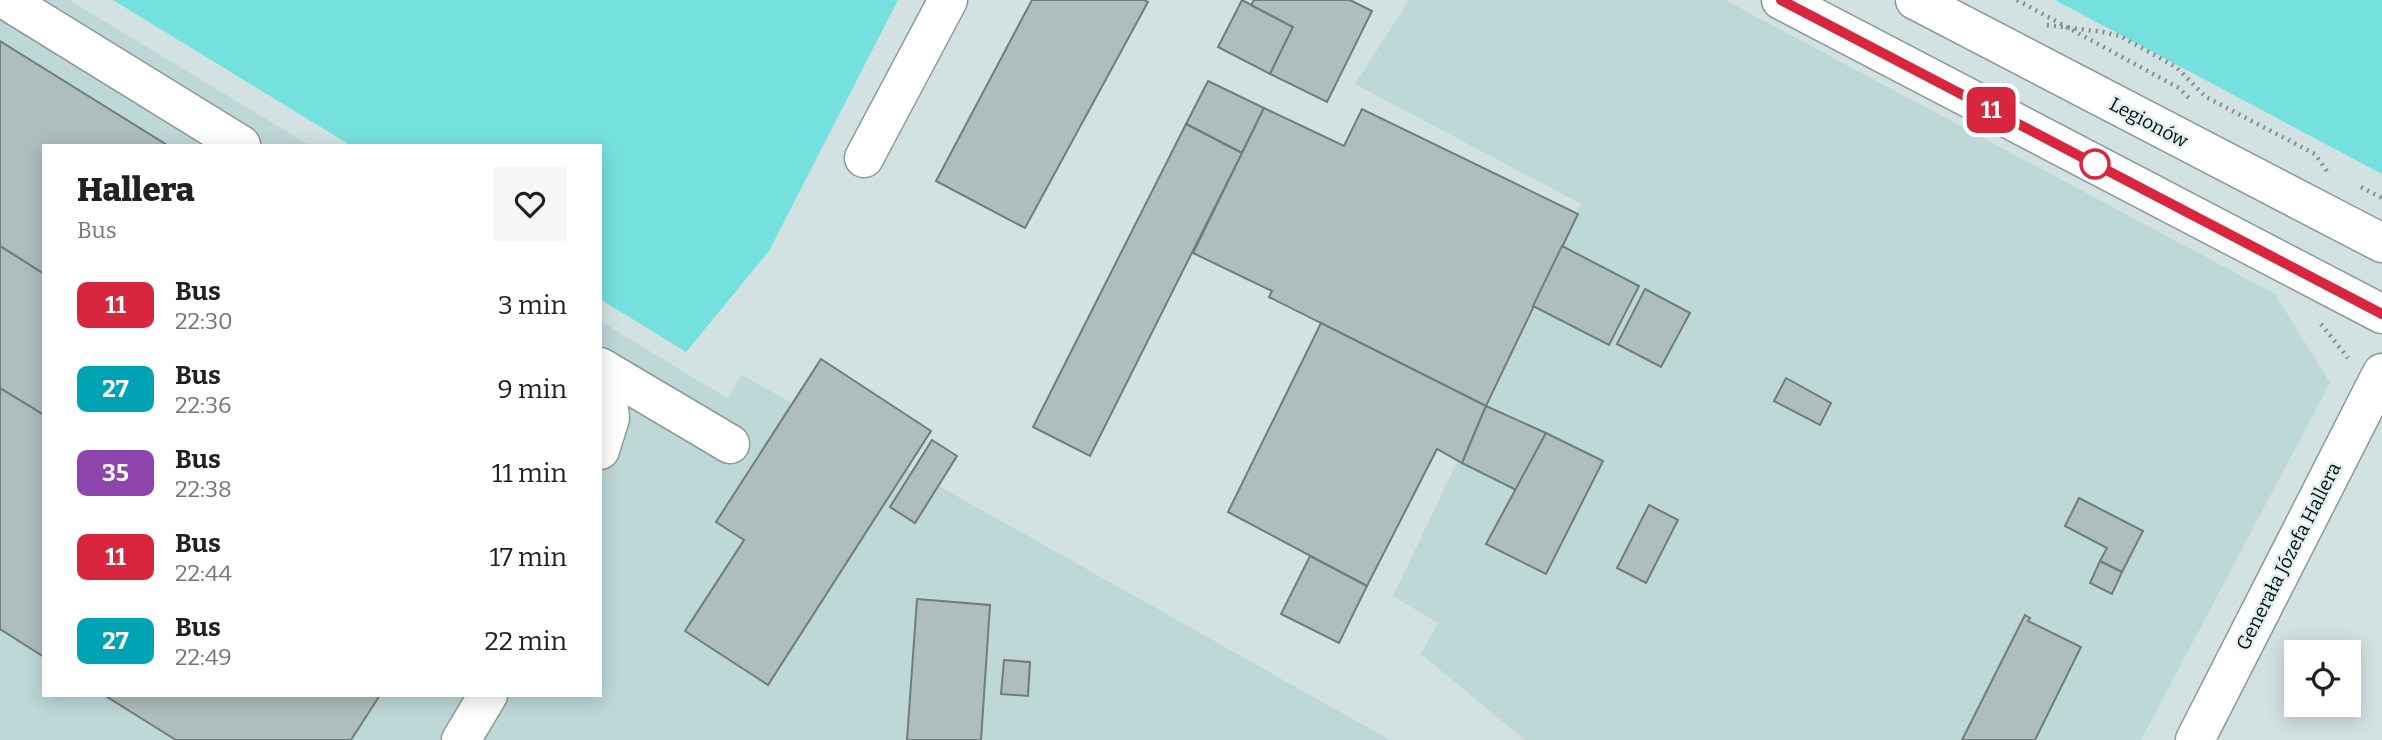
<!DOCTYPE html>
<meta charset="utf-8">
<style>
body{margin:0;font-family:Bitter,serif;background:#f6f6f6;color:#202124;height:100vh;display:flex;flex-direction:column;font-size:26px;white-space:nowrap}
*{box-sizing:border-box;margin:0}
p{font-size:23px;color:#757577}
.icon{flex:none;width:38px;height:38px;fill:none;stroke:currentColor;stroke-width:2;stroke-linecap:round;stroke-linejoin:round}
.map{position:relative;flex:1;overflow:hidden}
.details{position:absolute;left:42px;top:144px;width:560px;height:553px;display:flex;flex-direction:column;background:#fff;border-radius:0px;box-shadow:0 4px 18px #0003}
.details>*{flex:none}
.badge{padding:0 14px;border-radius:10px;font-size:24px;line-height:46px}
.fabs{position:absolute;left:2284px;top:640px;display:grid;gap:14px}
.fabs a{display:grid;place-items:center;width:77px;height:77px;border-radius:0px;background:#fff;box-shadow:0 4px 18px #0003;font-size:35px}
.map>.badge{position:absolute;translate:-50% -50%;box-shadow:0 0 0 4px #fff}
.round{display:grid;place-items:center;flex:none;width:74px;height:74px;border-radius:0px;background:#f6f6f6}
.overview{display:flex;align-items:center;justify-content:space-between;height:119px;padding:0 35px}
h1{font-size:33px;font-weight:800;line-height:52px}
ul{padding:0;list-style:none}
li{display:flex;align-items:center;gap:21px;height:84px;padding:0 35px}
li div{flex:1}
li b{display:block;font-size:26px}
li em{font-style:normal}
li .badge{min-width:77px;font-weight:700;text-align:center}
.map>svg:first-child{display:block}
</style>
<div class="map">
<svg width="2382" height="740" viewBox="0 0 2382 740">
<rect width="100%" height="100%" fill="#d2e2e2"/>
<g fill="#bed8d7">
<path d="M 0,0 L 69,0 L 309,145 L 44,145 L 44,695 L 600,695 L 600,321 L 727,398 L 742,375 L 1390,740 L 0,740 Z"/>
<path d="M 1409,0 L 1725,0 L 2275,294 L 2330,383 L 2141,740 L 1525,740 L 1421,654 L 1438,623 L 1393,596 L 1581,204 L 1355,84 Z"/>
</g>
<g fill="#75e1df">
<path d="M 113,0 L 898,0 L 769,251 L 686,352 L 600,299 L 600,145 L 350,145 Z"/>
<path d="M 2055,0 L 2382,0 L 2382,174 Z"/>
</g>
<g fill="#aebdbd" stroke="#6f7d7d" stroke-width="2">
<path d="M 1032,0 L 1144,0 L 1148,2 L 1025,228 L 936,181 Z"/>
<path d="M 1242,0 L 1293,27 L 1270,74 L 1218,47 Z"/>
<path d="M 1254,0 L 1350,0 L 1372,11 L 1327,102 L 1270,74 L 1293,27 L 1251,5 Z"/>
<path d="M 0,41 L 167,145 L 44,145 L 44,274 L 0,246 Z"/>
<path d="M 1208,81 L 1264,108 L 1242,153 L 1186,124 Z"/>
<path d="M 1264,108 L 1344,146 L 1362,109 L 1578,214 L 1486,406 L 1269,297 L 1272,291 L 1193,253 Z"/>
<path d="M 1186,124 L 1242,153 L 1090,456 L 1033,427 Z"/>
<path d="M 0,246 L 44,274 L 44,415 L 0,388 Z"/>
<path d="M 1562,246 L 1639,286 L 1609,345 L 1533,306 Z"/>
<path d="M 1645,289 L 1690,313 L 1661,367 L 1617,344 Z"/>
<path d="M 1321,323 L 1486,406 L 1462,463 L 1437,449 L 1367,586 L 1228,512 Z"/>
<path d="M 821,359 L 931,431 L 768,685 L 685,631 L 744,540 L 716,522 Z"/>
<path d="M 1786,378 L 1831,403 L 1820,425 L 1774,401 Z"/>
<path d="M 0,388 L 44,415 L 44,657 L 0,629 Z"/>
<path d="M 1486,406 L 1546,433 L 1516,490 L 1462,463 Z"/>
<path d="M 1546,433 L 1603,461 L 1546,574 L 1486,544 Z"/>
<path d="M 932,440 L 957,456 L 915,523 L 890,507 Z"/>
<path d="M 2079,498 L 2143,531 L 2122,572 L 2100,561 L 2107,548 L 2065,526 Z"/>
<path d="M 1649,505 L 1678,520 L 1646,583 L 1617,568 Z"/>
<path d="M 1310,556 L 1367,586 L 1339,643 L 1281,614 Z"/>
<path d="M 2100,561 L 2122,572 L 2112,594 L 2090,583 Z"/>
<path d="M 917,599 L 990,605 L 981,740 L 907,740 Z"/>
<path d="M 2025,615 L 2030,618 L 2028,621 L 2081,647 L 2035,740 L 1962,740 Z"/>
<path d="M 1004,660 L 1030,662 L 1028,696 L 1001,694 Z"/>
<path d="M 104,695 L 380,695 L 351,740 L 176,740 Z"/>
</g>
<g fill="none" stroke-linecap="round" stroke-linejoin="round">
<g stroke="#8b9a99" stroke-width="41">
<g id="minor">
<path d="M 6,0 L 241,145"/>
<path d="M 1781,0 L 2382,314"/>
<path d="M 1915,0 L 2382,243"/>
<path d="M 864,158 L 948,0"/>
<path d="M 600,367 L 605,370 L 610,418 L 600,450"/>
<path d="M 605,370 L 730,444"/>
<path d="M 461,740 L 488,695"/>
<path d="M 2195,740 L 2382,373"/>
</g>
</g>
<g stroke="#849090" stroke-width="4.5" stroke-dasharray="2 5" stroke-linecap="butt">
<path d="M 2017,0 L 2179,88 L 2192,101"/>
<path d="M 2047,25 L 2103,32 L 2120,36 L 2176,67 L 2206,97 L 2315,154 L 2329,174"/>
<path d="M 2361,187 L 2382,198"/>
<path d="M 2321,324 L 2348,358"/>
</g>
<use href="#minor" stroke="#fff" stroke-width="38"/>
</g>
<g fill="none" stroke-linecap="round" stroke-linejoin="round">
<g stroke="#fff" stroke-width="16">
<path id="line" d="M 1781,0 L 2382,314"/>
</g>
<use href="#line" stroke="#d7263d" stroke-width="10"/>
</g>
<circle fill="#fff" stroke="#d7263d" stroke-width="3.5" cx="2095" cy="164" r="14"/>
<g text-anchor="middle" stroke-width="5" stroke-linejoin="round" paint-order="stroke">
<g font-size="19" fill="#070c0c" stroke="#dff0ef">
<text transform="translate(2149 122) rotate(28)" y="7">Legionów</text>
<text transform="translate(2288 556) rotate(-63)" y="7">Generała Józefa Hallera</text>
</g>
</g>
</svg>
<div class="fabs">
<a><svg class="icon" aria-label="locate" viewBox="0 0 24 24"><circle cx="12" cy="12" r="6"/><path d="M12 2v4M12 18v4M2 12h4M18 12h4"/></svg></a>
</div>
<b class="badge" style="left:1991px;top:110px;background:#d7263d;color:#fff">11</b>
<section class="details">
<div class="overview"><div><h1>Hallera</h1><p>Bus</p></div><a class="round"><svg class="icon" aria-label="heart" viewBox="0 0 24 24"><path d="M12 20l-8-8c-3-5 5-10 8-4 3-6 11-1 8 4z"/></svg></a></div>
<ul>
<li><span class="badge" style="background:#d7263d;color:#fff">11</span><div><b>Bus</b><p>22:30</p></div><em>3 min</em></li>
<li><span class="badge" style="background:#00a3b4;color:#fff">27</span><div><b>Bus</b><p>22:36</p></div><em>9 min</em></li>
<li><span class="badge" style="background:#8e44ad;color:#fff">35</span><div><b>Bus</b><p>22:38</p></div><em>11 min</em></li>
<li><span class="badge" style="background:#d7263d;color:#fff">11</span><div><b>Bus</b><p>22:44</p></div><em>17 min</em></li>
<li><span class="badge" style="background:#00a3b4;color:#fff">27</span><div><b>Bus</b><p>22:49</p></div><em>22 min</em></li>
</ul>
</section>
</div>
